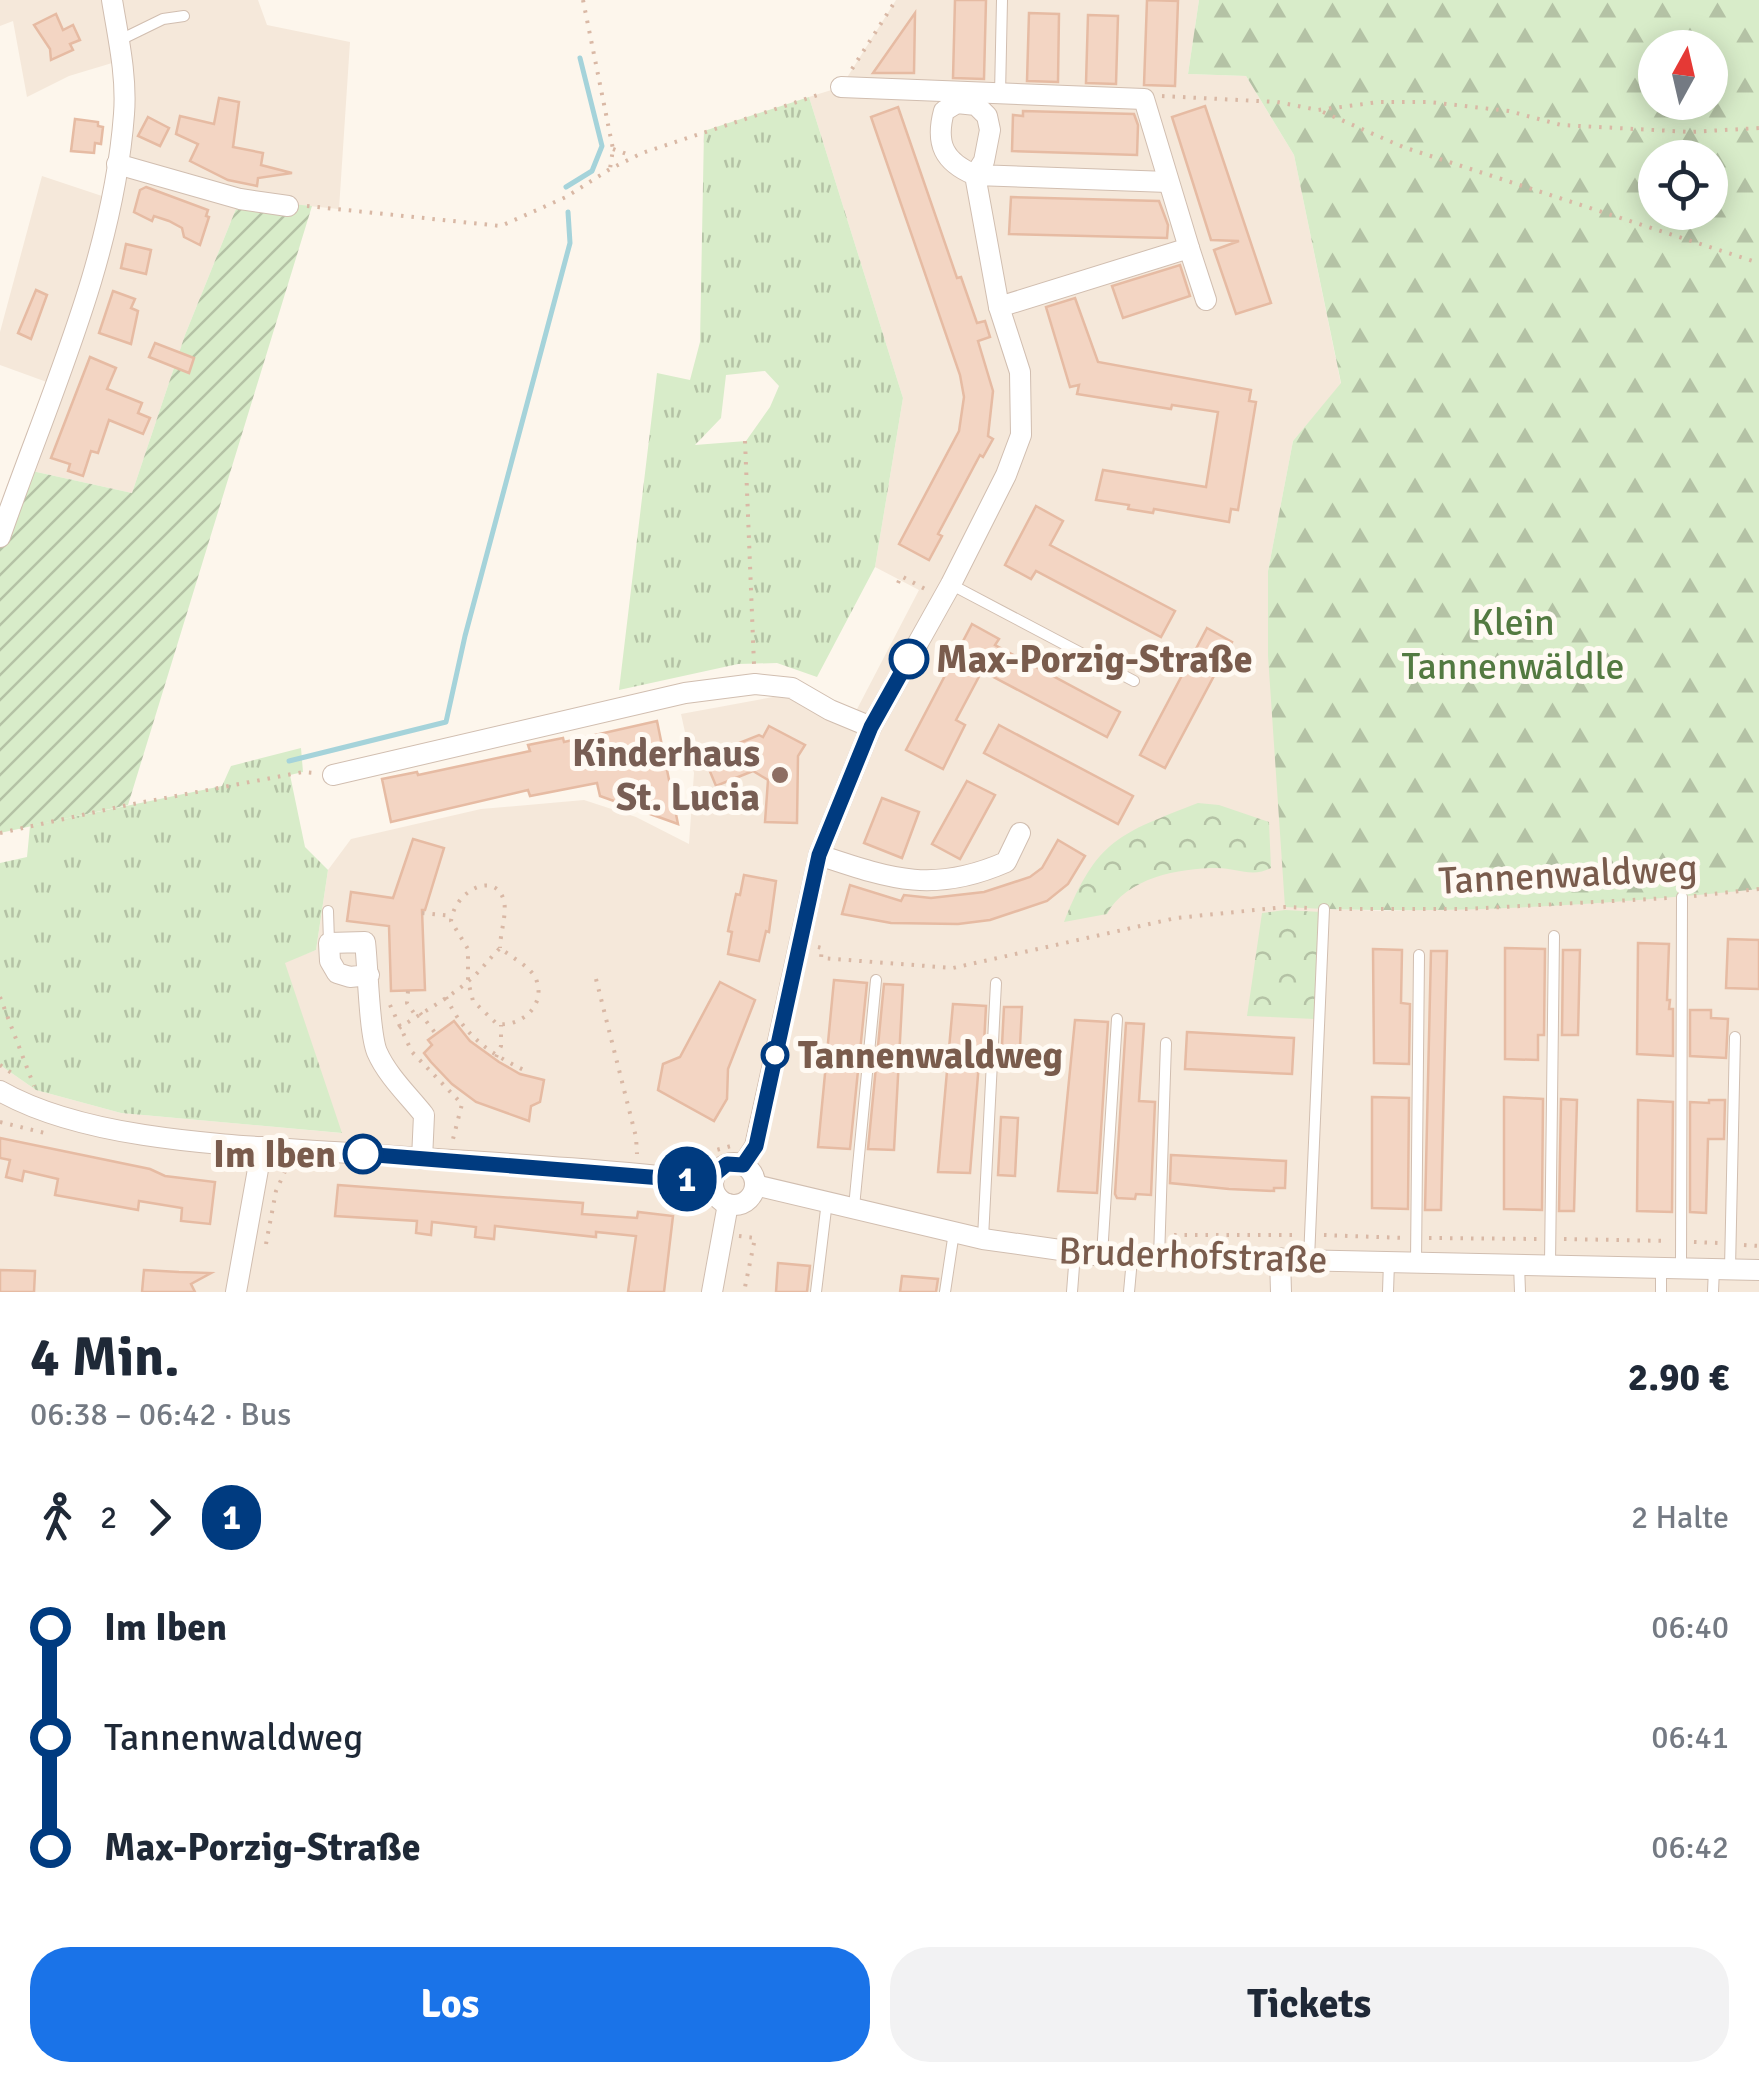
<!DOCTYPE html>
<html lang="de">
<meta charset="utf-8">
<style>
body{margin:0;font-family:Signika,sans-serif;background:#f2f2f3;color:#1f2937;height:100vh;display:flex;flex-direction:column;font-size:38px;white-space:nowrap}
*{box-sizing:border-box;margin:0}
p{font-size:32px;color:#747a83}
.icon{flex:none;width:55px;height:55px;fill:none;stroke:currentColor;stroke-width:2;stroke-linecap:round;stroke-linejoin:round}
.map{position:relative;height:1292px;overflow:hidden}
.sheet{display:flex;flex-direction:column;background:#fff;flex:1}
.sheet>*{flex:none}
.badge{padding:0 20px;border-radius:32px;font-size:35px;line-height:65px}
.needle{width:65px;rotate:8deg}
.buttons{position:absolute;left:1638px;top:30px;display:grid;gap:20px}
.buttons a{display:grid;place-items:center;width:90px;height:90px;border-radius:50%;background:#fff;box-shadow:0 5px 25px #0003;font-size:50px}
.map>.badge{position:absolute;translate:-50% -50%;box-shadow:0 0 0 5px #fff}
.legs{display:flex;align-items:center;gap:15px;height:110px;padding:0 30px;font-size:32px}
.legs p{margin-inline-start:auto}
.head{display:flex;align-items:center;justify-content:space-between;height:170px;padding:0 30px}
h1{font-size:55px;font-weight:700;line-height:75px}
.cta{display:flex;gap:20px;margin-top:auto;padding:20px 30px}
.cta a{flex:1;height:115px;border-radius:40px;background:#1a73e8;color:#fff;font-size:40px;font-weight:700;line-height:115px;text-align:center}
.cta a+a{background:#f2f2f3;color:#1f2937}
ul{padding:0 30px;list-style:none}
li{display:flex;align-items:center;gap:35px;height:110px;font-size:38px}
li i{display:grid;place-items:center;width:15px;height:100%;margin:0 12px;background:currentColor}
li i::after{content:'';width:25px;height:25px;margin:-12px;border:8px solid;border-radius:50%;background:#fff}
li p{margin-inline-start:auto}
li:first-child i{background:linear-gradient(#0000 50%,currentColor 0)}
li:last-child i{background:linear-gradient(currentColor 50%,#0000 0)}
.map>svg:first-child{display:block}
</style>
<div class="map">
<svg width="1759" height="1292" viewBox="0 0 1759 1292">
<defs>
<pattern id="grass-tufts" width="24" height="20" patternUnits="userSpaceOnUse" patternTransform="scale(2.5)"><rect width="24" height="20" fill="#d8ecc9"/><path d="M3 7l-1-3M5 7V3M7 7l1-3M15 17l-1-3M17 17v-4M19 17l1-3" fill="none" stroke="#b4c2a5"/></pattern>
<pattern id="forest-firs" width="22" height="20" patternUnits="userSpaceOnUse" patternTransform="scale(2.5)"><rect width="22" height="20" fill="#d8ecc9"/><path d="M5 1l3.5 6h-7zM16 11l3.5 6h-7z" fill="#b4c2a5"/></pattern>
<pattern id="park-crowns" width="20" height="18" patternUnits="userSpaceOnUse" patternTransform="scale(2.5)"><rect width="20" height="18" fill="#d8ecc9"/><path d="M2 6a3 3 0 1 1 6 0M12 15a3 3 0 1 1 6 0" fill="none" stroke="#b4c2a5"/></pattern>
<pattern id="garden-furrows" width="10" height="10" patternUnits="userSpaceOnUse" patternTransform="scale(2.5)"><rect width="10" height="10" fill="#d8ecc9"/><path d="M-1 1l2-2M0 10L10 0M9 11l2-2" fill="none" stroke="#b4c2a5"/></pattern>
</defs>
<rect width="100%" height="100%" fill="#fdf6ec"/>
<g fill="#f5e8da">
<path d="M 0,0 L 258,0 L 267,25 L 350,42 L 339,209 L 240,199 L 185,335 L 132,493 L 23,469 L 55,385 L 0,365 L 0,332 L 42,176 L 111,199 L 122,60 L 69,76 L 27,97 L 13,21 L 0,26 Z"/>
<path d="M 896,0 L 1199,0 L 1188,74 L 1246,76 L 1294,155 L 1341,384 L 1293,441 L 1268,571 L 1324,909 L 1387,911 L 1559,905 L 1759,889 L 1759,1292 L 0,1292 L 0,1065 L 36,1090 L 121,1113 L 341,1133 L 284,962 L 316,950 L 328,870 L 351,839 L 481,809 L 584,800 L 636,817 L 689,844 L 694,773 L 681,714 L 811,690 L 855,713 L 919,590 L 875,567 L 903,398 L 809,97 L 841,87 Z"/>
</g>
<g fill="url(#grass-tufts)" fill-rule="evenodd">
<path d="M 809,97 L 903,398 L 875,567 L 817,677 L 777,663 L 738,664 L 619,690 L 657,373 L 690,380 L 700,342 L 704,131 ZM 765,371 L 779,386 L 770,407 L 746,441 L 695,445 L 721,418 L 726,375 Z"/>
<path d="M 301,748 L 303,772 L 290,775 L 305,847 L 328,870 L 316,950 L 285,963 L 342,1133 L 121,1113 L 36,1090 L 0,1065 L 0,863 L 27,857 L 30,826 L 222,786 L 231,766 Z"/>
</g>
<path fill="url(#forest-firs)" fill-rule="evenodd" d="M 1199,0 L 1759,0 L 1759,889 C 1602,905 1443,916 1285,907 L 1268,656 L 1268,571 L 1293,441 L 1341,383 L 1294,155 L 1246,76 L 1188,74 ZM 1655,48 L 1710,48 L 1710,102 L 1655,102 ZM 1655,158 L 1710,158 L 1710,212 L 1655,212 Z"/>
<g fill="url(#park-crowns)">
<path d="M 1198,803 L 1219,805 L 1269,822 L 1271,868 C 1252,878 1237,868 1217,868 C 1179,868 1126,878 1107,914 L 1064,922 C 1097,839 1119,834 1198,803 Z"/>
<path d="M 1285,910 L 1321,912 L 1315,1019 L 1247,1016 L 1262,913 Z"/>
</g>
<path fill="url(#garden-furrows)" d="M 240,199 L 312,206 L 128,805 L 0,833 L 0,537 L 23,469 L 132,493 L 185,335 Z"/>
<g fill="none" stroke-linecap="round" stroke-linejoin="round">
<g stroke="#a5d3da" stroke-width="5">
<path d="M 566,187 L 592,171 L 602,146 L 580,58"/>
<path d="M 289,761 L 446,722 L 465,636 L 570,243 L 568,212"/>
</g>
</g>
<g fill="#f3d5c3" stroke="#e6bba3" stroke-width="2.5">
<path d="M 955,0 L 986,0 L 984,79 L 953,78 Z"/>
<path d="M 1147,0 L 1178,1 L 1175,86 L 1144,85 Z"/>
<path d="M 915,13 L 914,73 L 873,73 Z"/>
<path d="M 1029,13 L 1059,14 L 1058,82 L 1027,81 Z"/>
<path d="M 56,14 L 63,30 L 73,25 L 80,40 L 70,44 L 73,50 L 51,60 L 50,49 L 34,25 Z"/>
<path d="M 1088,15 L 1118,16 L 1116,84 L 1086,83 Z"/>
<path d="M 219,98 L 239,102 L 233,147 L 263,153 L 261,165 L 292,173 L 258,178 L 257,186 L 228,180 L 190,161 L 198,144 L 176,134 L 180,116 L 214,124 Z"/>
<path d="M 1205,106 L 1271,303 L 1236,314 L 1214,250 L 1239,241 L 1211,240 L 1172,117 Z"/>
<path d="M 898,107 L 957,278 L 961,277 L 977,323 L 985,321 L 990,337 L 978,341 L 993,391 L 988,436 L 993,439 L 983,457 L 980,455 L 938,534 L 942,536 L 929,560 L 899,544 L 959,431 L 964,397 L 960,375 L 871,117 Z"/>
<path d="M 1023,111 L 1134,114 L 1138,125 L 1137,155 L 1012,151 L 1013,115 L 1023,116 Z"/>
<path d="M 148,117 L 169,128 L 160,146 L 138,136 Z"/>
<path d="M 75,119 L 98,122 L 98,126 L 103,127 L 101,144 L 95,143 L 94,153 L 71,151 Z"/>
<path d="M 146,187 L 208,210 L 206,216 L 209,217 L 200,245 L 184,237 L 182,228 L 169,221 L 154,216 L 152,221 L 134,212 L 140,190 Z"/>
<path d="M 1011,197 L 1159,201 L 1168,225 L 1167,238 L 1009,234 Z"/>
<path d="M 126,244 L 151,250 L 146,274 L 121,268 Z"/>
<path d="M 1180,265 L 1190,296 L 1123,318 L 1112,286 Z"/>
<path d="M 36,290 L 47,295 L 31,339 L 18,333 Z"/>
<path d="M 113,291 L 135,299 L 131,308 L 138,311 L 131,344 L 99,333 Z"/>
<path d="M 1075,298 L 1098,362 L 1251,390 L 1249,401 L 1256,402 L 1238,510 L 1231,509 L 1229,522 L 1154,509 L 1153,513 L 1128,509 L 1129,505 L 1096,500 L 1103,470 L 1206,487 L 1218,412 L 1172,405 L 1171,409 L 1077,394 L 1079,385 L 1070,387 L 1046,307 Z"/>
<path d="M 155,343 L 194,358 L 189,373 L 149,357 Z"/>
<path d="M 90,357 L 116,368 L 107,389 L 142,403 L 138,413 L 150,418 L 143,434 L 109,420 L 98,453 L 91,451 L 83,476 L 68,471 L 70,464 L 51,458 Z"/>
<path d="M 1036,506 L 1063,521 L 1050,545 L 1175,611 L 1161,637 L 1036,571 L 1031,579 L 1005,565 Z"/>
<path d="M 972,624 L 999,639 L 995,645 L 1120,712 L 1107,737 L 982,671 L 956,720 L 965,725 L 943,769 L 906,750 Z"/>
<path d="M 1207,628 L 1232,642 L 1165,768 L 1140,755 Z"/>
<path d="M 657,721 L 678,824 L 600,796 L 597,783 L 530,796 L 528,790 L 391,822 L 382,779 L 417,772 L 418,775 L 530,751 L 528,745 L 563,738 L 564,742 Z"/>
<path d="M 999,725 L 1133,796 L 1118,824 L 984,753 Z"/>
<path d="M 769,726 L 805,745 L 798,756 L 797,823 L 765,822 L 768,780 L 753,771 L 716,786 L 704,757 L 759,735 L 763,737 Z"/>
<path d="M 967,781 L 995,795 L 960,859 L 932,844 Z"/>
<path d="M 882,798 L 919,812 L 902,858 L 864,843 Z"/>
<path d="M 413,839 L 444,848 L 425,910 L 422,910 L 425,990 L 391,991 L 389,926 L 347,921 L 351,892 L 393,898 Z"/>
<path d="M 1058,840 L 1085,856 L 1068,884 L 1047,901 L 990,920 L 958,924 L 891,923 L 842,914 L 850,885 L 901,901 L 904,895 L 931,898 L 984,892 L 1030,877 L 1042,868 Z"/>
<path d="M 744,875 L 776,881 L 769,932 L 766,931 L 759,961 L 728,954 L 732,932 L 728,931 L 736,894 L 740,895 Z"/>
<path d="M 1728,939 L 1759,940 L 1759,989 L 1726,988 Z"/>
<path d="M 1638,943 L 1669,944 L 1667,1000 L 1670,1000 L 1669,1009 L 1673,1009 L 1673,1056 L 1637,1054 Z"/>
<path d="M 1505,948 L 1545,949 L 1544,1035 L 1538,1035 L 1538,1060 L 1505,1059 Z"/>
<path d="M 1373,949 L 1402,950 L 1401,1003 L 1410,1004 L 1409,1064 L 1374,1063 Z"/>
<path d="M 1563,950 L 1580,950 L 1578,1035 L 1562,1035 Z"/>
<path d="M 1431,951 L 1447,951 L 1441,1210 L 1425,1210 Z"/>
<path d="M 834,980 L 867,983 L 850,1149 L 818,1147 Z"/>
<path d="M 720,982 L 755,1000 L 728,1069 L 727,1099 L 714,1121 L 658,1090 L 663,1064 L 680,1057 Z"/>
<path d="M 884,984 L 903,985 L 894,1150 L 868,1149 Z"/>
<path d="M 953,1004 L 986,1006 L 983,1063 L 979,1063 L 970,1173 L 938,1172 Z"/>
<path d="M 1004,1007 L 1022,1007 L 1019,1065 L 1001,1064 Z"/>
<path d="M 1690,1010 L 1711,1010 L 1711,1018 L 1728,1019 L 1726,1058 L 1690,1056 Z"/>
<path d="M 1075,1020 L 1108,1022 L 1097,1193 L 1058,1191 Z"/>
<path d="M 454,1021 L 470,1041 L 499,1062 L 520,1074 L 544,1080 L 540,1102 L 531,1106 L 529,1121 L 476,1102 L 452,1084 L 431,1062 L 424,1053 L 432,1045 L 428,1040 Z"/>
<path d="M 1126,1023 L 1144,1024 L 1139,1101 L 1155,1102 L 1151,1195 L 1136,1194 L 1135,1199 L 1117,1198 L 1115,1194 Z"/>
<path d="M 1187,1032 L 1294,1038 L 1292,1074 L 1185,1069 Z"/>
<path d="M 1372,1097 L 1409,1098 L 1408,1209 L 1372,1208 Z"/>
<path d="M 1504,1097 L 1543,1099 L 1542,1210 L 1504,1209 Z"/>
<path d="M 1561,1099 L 1577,1100 L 1574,1211 L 1559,1211 Z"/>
<path d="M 1638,1100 L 1673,1102 L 1672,1212 L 1637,1211 Z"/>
<path d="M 1709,1100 L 1725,1100 L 1724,1139 L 1708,1139 L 1706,1213 L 1690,1212 L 1690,1102 L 1709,1103 Z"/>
<path d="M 1001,1117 L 1018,1118 L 1015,1176 L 998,1175 Z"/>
<path d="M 0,1138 L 150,1169 L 165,1176 L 215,1182 L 210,1224 L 181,1221 L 182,1208 L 139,1201 L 138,1210 L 55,1195 L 58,1179 L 24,1171 L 22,1181 L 6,1177 L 10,1160 L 0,1158 Z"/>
<path d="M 1171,1155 L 1286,1161 L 1285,1188 L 1274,1188 L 1274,1191 L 1229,1189 L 1170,1183 Z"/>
<path d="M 338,1185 L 583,1203 L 582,1214 L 637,1218 L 638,1212 L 673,1216 L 664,1292 L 628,1292 L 636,1236 L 596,1232 L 596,1237 L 495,1226 L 494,1239 L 475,1237 L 476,1227 L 432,1222 L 431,1235 L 416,1233 L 417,1221 L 335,1216 Z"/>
<path d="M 778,1263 L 810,1266 L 807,1292 L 776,1292 Z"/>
<path d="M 0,1270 L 35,1271 L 34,1292 L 0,1292 Z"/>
<path d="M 144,1270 L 179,1272 L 211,1273 L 191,1284 L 195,1292 L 142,1292 Z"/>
<path d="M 902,1276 L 938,1279 L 936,1292 L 900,1292 Z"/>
</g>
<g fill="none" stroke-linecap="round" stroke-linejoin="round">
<g stroke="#d1beb0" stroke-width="12">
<g id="service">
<path d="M 120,40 L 163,19 L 184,16"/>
<path d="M 1000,94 L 1002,0"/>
<path d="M 952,585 L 1134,681"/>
<path d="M 328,911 L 329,942"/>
<path d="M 854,1207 L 876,980"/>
<path d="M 983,1238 L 996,983"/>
<path d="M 1102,1255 L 1117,1019"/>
<path d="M 1159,1258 L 1166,1043"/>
<path d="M 1309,1259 L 1324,909"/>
<path d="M 1416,1262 L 1419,955"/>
<path d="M 1519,1264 L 1520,1292"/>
<path d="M 1550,1264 L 1554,936"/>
<path d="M 1681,1266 L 1682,897"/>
<path d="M 1730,1268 L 1735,1037"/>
<path d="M 816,1292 L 827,1201"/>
<path d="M 945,1292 L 954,1232"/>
<path d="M 1072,1292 L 1075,1253"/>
<path d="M 1129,1292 L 1132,1259"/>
<path d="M 1388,1292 L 1389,1262"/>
<path d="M 1661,1292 L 1661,1266"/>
<path d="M 1713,1292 L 1714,1268"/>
</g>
</g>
<g stroke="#d1beb0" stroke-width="22">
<g id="minor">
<path d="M 841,87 L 1144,99 L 1189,248 L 999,307"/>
<path d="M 117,164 L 240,199 L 288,206"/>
<path d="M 1189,248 L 1206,300"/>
<path d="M 0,537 C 48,398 113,262 124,114 C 127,76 118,37 112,0"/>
<path d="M 333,775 L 685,693 L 755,684 L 792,688 L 830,710 L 871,727"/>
<path d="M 819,855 C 891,879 933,894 1006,862 L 1020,833"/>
<path d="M 369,975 L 350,977 L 337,973 L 330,961 L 329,943 L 365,942 C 368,967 369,1033 377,1052 C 387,1075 408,1095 424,1115 L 422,1159"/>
<path d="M 0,1091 C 88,1141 232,1145 334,1152 C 460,1161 587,1167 713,1182"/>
<circle cx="734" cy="1184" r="21"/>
<path d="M 743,1165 L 755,1146 L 819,855 L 871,727 L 951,584 L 1006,475 L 1021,435 L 1020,372 L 999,307 L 975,175 L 984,161 L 990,130 L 987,116 L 976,105 L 957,103 L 944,111 C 935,144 944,162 975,175 L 1168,182"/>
<path d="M 755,1185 L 983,1239 L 1102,1256 L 1759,1270"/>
<path d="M 1280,1258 L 1281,1292"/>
<path d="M 236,1292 L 262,1147"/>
<path d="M 712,1292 L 728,1204"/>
</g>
</g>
<g stroke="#d9b8a5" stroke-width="4" stroke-dasharray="2.5 8" stroke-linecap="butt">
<path d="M 583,0 L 613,149 L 610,169"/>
<path d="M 852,69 L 896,0"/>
<path d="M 1162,96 L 1277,102 L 1318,110 L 1379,102 L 1429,102 L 1509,111 L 1561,125 L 1691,132 L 1759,128"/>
<path d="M 1323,112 L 1403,147 L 1759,263"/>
<path d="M 613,149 L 632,156"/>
<path d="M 307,206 L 501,226 L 566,197 L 610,169 L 642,153 L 824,93"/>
<path d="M 745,441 L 754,664"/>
<path d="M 898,583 L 901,576 L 925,589"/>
<path d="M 0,833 L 128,805 L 303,772 L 314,773"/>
<path d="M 1694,896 L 1759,889"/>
<path d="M 1339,909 L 1466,909 L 1669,898"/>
<path d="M 422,913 L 452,916"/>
<path d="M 818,947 L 822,948 L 821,958 L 953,968 L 1176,918 L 1285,907 L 1310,908"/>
<path d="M 596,979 L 636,1137 L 637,1154"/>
<path d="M 408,991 L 407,1003 L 416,1016"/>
<path d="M 0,997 L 34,1086"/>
<path d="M 446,997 C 464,1035 488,1053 526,1071"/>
<path d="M 390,1005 L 412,1052 L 462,1104 L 453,1139"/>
<path d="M 420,1013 L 436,1034"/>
<path d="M 399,1028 C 423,1012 451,997 472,978 C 482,969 490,958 500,948 C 511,957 531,967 536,979 C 547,1006 520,1027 497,1024 L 473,1001 L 468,981 L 468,949 L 451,921 C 455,890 496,870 504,901 C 507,914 500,934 500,948"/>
<path d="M 496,1057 L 501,1046 L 501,1025"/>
<path d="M 0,1065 L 13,1074"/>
<path d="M 0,1122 L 49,1134"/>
<path d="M 687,1158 L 731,1146"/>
<path d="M 1174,1235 L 1294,1235"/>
<path d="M 1324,1235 L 1404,1238"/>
<path d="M 739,1236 L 755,1238 L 744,1292"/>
<path d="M 1429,1238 L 1539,1239"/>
<path d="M 1564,1239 L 1669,1241"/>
<path d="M 1694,1242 L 1719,1243"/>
<path d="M 266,1244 L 276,1191 L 287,1167"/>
<path d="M 1744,1245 L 1759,1246"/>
</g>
<use href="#service" stroke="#fff" stroke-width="10"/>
<use href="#minor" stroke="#fff" stroke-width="20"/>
</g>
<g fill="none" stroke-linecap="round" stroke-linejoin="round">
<g stroke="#fff" stroke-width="22">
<path id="line-1" d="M 363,1154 L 712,1182 L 715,1174 L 727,1164 L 743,1165 L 756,1146 L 819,855 L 871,727 L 909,659"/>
</g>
<use href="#line-1" stroke="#003b80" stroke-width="15"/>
</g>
<g fill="#fff" stroke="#003b80" stroke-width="5">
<circle cx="909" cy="659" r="18"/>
<circle cx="775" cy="1055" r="12"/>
<circle cx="363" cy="1154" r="18"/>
</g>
<circle fill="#8d6e63" stroke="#fffaf3" stroke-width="4" cx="780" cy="775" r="10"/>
<g text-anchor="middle" stroke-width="10" stroke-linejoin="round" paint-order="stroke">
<g font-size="38" fill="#537a41" stroke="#fffaf3">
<text x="1513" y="635">Klein<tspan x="1513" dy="44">Tannenwäldle</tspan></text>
</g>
<g font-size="38" font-weight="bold" fill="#7a5c4d" stroke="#fffaf3" text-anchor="start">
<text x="936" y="672">Max-Porzig-Straße</text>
<text x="798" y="1068">Tannenwaldweg</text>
<text x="336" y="1167" text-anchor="end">Im Iben</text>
</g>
<g font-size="38" font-weight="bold" fill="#785e54" stroke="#fffaf3" text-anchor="end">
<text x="760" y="766">Kinderhaus<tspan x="760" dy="44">St. Lucia</tspan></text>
</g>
<g font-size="38" fill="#7a5c4d" stroke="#fffaf3">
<text transform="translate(1568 874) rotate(-3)" y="13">Tannenwaldweg</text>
<text transform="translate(1193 1255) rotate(2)" y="13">Bruderhofstraße</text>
</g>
</g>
</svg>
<div class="buttons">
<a><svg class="needle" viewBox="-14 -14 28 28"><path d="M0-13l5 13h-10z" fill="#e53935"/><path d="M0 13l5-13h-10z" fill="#747a83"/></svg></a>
<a><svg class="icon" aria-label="locate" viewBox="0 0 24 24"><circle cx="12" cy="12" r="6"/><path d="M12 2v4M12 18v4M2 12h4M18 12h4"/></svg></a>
</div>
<b class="badge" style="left:687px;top:1179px;background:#003b80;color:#fff">1</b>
</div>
<section class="sheet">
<div class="head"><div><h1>4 Min.</h1><p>06:38 – 06:42 · Bus</p></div><b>2.90 €</b></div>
<div class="legs"><svg class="icon" aria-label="walk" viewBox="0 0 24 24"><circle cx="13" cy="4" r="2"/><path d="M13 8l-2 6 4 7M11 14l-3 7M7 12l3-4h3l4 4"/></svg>2<svg class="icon" aria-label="forward" viewBox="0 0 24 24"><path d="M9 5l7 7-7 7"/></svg><b class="badge" style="background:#003b80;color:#fff">1</b><p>2 Halte</p></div>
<ul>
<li><i style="color:#003b80"></i><b>Im Iben</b><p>06:40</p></li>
<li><i style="color:#003b80"></i><span>Tannenwaldweg</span><p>06:41</p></li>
<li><i style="color:#003b80"></i><b>Max-Porzig-Straße</b><p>06:42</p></li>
</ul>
<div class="cta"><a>Los</a><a>Tickets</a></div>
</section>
